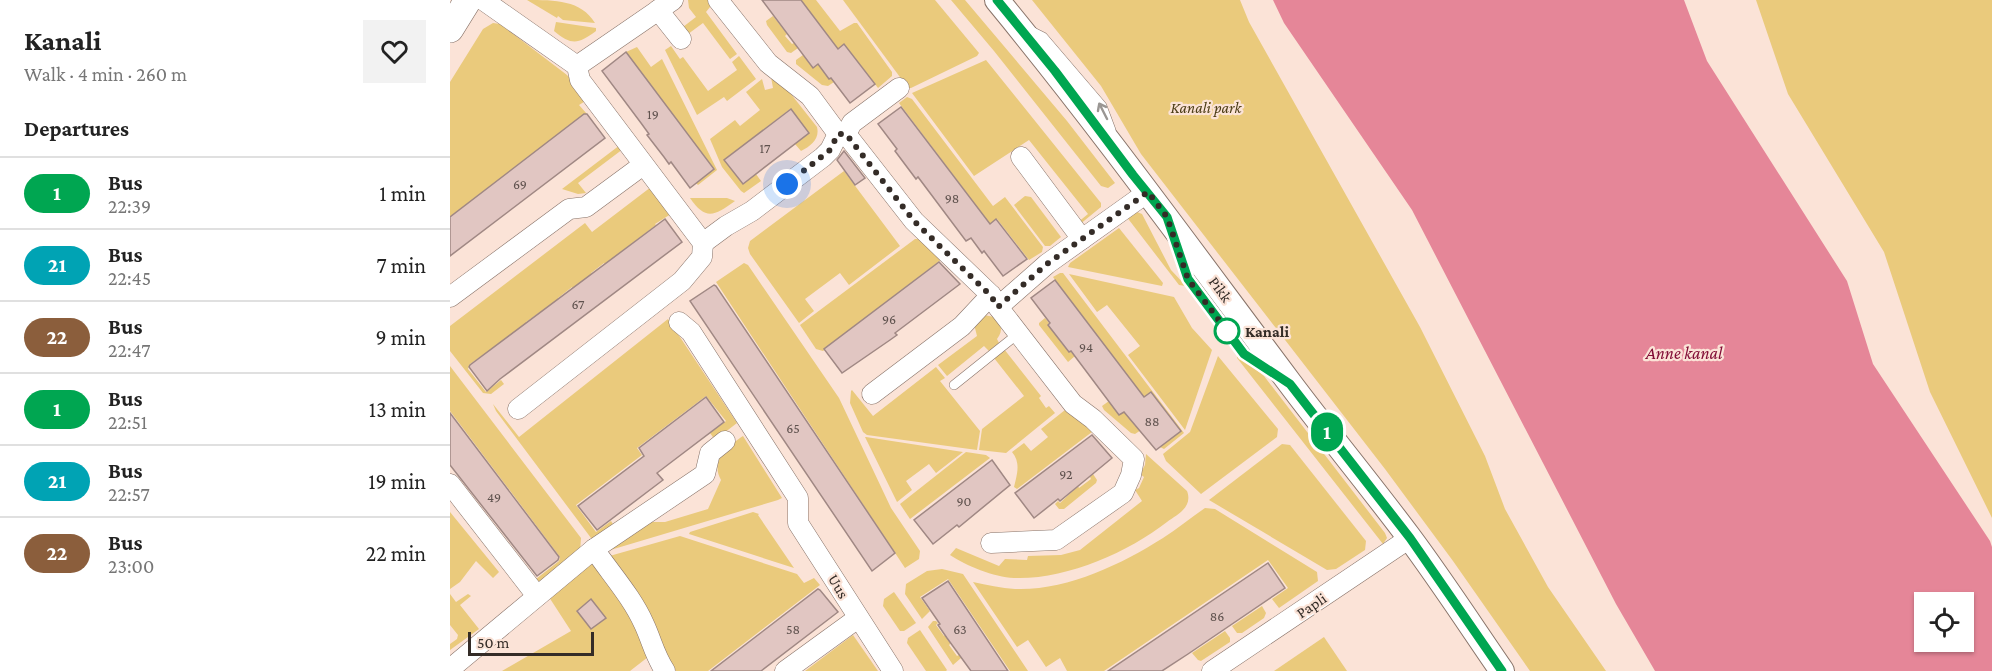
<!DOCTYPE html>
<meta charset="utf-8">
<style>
body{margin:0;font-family:"Crimson Pro",serif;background:#f2f2f2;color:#222;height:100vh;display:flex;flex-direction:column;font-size:22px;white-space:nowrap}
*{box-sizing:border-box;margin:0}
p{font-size:20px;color:#767676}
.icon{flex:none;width:33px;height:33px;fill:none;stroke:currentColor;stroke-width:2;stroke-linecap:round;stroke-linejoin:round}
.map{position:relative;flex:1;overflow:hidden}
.details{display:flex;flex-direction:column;background:#fff;width:450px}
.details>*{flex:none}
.badge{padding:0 12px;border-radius:20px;font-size:21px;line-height:39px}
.fabs{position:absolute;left:1464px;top:592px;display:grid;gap:12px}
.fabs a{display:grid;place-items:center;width:60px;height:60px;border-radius:0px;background:#fff;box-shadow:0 2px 4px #0004;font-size:30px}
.scale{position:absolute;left:18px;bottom:15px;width:126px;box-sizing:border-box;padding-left:6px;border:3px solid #342c27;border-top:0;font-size:16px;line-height:21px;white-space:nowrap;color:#342c27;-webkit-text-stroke:4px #fbe3d7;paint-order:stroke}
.you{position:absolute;width:30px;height:30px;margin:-15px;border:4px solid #fff;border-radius:50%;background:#1a73e8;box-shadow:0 0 0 9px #1a73e833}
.map>.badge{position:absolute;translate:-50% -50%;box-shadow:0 0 0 3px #fff}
h2{padding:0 24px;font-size:22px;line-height:54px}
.round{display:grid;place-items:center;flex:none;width:63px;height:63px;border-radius:0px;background:#f2f2f2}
.headline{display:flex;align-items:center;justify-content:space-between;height:102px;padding:0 24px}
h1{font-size:28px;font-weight:700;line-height:45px}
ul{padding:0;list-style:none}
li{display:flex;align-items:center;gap:18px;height:72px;padding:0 24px;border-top:2px solid #e0e0e0}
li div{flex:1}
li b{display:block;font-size:22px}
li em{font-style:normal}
li .badge{min-width:66px;font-weight:700;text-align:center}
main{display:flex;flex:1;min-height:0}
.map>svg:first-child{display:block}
</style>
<main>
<section class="details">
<div class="headline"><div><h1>Kanali</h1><p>Walk · 4 min · 260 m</p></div><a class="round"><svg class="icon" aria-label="heart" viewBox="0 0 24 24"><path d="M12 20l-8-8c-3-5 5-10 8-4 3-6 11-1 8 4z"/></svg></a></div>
<h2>Departures</h2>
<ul>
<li><span class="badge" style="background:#00a651;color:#fff">1</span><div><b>Bus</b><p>22:39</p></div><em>1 min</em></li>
<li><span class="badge" style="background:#00a3b4;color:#fff">21</span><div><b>Bus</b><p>22:45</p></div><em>7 min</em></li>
<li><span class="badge" style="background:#8b5e3c;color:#fff">22</span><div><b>Bus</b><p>22:47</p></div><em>9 min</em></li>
<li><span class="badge" style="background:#00a651;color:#fff">1</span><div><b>Bus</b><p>22:51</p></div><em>13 min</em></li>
<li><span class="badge" style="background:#00a3b4;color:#fff">21</span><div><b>Bus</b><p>22:57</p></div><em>19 min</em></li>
<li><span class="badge" style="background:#8b5e3c;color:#fff">22</span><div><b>Bus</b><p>23:00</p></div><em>22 min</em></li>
</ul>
</section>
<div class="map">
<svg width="1542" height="671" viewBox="0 0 1542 671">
<rect width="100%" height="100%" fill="#fbe3d7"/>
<g fill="#eaca7c">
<path d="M 77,0 C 105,0 131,0 145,23 L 113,20 L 108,16 L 107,18 Z"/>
<path d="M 238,0 L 260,0 L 260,7 L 256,12 L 287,54 L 280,59 L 253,23 L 234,37 L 229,30 L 246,17 L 239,8 Z"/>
<path d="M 351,0 L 366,0 L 390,31 L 404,23 L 407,23 L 442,72 L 442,76 L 428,88 L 394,44 L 388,49 Z"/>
<path d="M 393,0 L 485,0 L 529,53 L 527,56 L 461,88 L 458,88 Z"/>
<path d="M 501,0 L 515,0 L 617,121 L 665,183 L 658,188 L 651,186 L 544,51 Z"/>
<path d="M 582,0 L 790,0 L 799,22 L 970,327 L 1035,456 L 1055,509 L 1098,587 L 1156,671 L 1080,671 L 1003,561 L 935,469 L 691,154 L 651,86 Z"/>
<path d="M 1306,0 L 1542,0 L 1542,518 L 1480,392 L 1434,252 L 1338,94 Z"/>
<path d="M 323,16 L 337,34 L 335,36 L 342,44 L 344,43 L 348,48 L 341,53 L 337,52 L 317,25 L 316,21 Z"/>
<path d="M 106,22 L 146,28 L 146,31 C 128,44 122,46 104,31 Z"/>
<path d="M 43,23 L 50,24 L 117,75 L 137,100 L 129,105 L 137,114 L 0,217 L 0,82 L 33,29 Z"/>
<path d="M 221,46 L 230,59 L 233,57 L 258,91 L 287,70 L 282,62 L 289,56 L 306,79 L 277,101 L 274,97 L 247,115 L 215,50 Z"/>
<path d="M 187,47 L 201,67 L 212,59 L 267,170 L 248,185 L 246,183 L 264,169 L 176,52 Z"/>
<path d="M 353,55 L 363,68 L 369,63 L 379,79 L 381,78 L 384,82 L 378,86 L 372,85 L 346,64 L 346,60 Z"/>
<path d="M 536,60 L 651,203 L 651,207 L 629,225 L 627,223 L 638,214 L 579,140 L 524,176 L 462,93 Z"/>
<path d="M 321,77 L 337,89 L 367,127 C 370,139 361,146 351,151 L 345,144 L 359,133 L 340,109 L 275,160 L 293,184 L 306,174 L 311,181 L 294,193 L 291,191 L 272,167 L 260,139 L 285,120 L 290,126 L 310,110 L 296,92 L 312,79 L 315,90 L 323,88 Z"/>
<path d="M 457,97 L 462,99 L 543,206 L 555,197 L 593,247 L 592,252 L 579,260 L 547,219 L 540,224 L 449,103 Z"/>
<path d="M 170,145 L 173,149 L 128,183 L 136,193 L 128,194 L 112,189 Z"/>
<path d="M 394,171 L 450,246 L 399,285 L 390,273 L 355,299 L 364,311 L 349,323 L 300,254 L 298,248 L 300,241 Z"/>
<path d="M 201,187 L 221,214 L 205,224 L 206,225 L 155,264 L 154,263 L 141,273 L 142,275 L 123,289 L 122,287 L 108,298 L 109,300 L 92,313 L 90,312 L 76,322 L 77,324 L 20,364 L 18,369 L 36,392 L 51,380 L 54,384 L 41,394 L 33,393 L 0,351 L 0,326 L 135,223 L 142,232 Z"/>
<path d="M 575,196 L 581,197 L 611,237 L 600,246 L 595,246 L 564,205 Z"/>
<path d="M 240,198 L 277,198 L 285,201 C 264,216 256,221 240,198 Z"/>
<path d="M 687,212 L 692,214 L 721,270 L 736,286 L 729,285 L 676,216 Z"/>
<path d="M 669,228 L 713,283 L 712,286 L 618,267 L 620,263 Z"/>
<path d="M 465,239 L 470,239 L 492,259 L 373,351 L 366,349 L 350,325 Z"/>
<path d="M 294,263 L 298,265 L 389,398 L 441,508 L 470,551 L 469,559 L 455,568 L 266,282 Z"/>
<path d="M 610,273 L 613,273 L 734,433 L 714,449 L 710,447 L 730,431 L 701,392 L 694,397 L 603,277 Z"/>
<path d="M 619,274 L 724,297 L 742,328 L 762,350 L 735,430 L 678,355 L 690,346 L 657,305 L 647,312 Z"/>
<path d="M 534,315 L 544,317 C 551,324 554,330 547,339 L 549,343 L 539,351 L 534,346 L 497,376 L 488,365 L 527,336 L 524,324 Z"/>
<path d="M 595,318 L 599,323 L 598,325 L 604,333 L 606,332 L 612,344 L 625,356 L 618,362 L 589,325 L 589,323 Z"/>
<path d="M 218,319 L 287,423 L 265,440 L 260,433 L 276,421 L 256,396 L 187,448 L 192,455 L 126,505 L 146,532 L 161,521 L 163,524 L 145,538 L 146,539 L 141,538 L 46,411 L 43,404 L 69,437 Z"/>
<path d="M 554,349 L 591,396 L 589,398 L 596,408 L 599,406 L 605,413 L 556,453 L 529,450 L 532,429 L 574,396 L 544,358 Z"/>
<path d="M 788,352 L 789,356 L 814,376 L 935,533 L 937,538 L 933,544 L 787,358 Z"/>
<path d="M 768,356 L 828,429 L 827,437 L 751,494 L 716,461 L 713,454 L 740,432 Z"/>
<path d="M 0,366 L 131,538 L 130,552 L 89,583 L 86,584 L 86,579 L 109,561 L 110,557 L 0,411 Z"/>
<path d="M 486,367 L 495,378 L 490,381 L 530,431 L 527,450 L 417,435 L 413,432 L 400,403 L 401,391 L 402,390 L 423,416 Z"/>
<path d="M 659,401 L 669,415 L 676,410 L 685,426 L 687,425 L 691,430 L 685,434 L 681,433 L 654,410 L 652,406 Z"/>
<path d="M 615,410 L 638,426 L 642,432 L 567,489 L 564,487 C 567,474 571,463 562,452 L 574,443 L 581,451 L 598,437 L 591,429 Z"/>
<path d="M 293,436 L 332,498 L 328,500 L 157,551 L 192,522 L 215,522 L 258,509 L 271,480 C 260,460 277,447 293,436 Z"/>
<path d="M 415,437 L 416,437 L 513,452 L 486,473 L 479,464 L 456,481 L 462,490 L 447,502 Z"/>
<path d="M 832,444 L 840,445 L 916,541 L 915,550 L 886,569 L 877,570 L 759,500 Z"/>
<path d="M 516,452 L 536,455 L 540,458 L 460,519 L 450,504 Z"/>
<path d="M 696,454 L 737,491 C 743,507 728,514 717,522 C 677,553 615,580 564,578 C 544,577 516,566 500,555 L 506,548 L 549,566 L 555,559 L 577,560 L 578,556 L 611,555 L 630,550 L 692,501 L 685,490 L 689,488 L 694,477 L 690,474 L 695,465 Z"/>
<path d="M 643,474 L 647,480 L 646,483 L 614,509 L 609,509 L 605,504 L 608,501 L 610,503 L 628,486 L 629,488 L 641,479 L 640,477 Z"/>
<path d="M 755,508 L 765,509 L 867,572 L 868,581 L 829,608 L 822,599 L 838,588 L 818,560 L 654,671 L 617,671 L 610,658 L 596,667 L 578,640 L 567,647 L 523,582 C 537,585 551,588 565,589 C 616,591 670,565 713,538 C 727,529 740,518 755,508 Z"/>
<path d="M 0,512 L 49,572 L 43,578 L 26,561 L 10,582 L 0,589 Z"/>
<path d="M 303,512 L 309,514 L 308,515 L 344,568 L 239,534 L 240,532 Z"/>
<path d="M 230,536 L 347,574 L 354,583 L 364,578 L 370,585 L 258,671 L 226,671 L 156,557 Z"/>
<path d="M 139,561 L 155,570 L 171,593 L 198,657 L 180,671 L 52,671 L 121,631 L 97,594 Z"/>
<path d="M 492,569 L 513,574 L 578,671 L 560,671 L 498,579 L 470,597 L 480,611 L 472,619 L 455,594 L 456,584 L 477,571 Z"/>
<path d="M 444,592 L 466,623 L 454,631 L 450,631 L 433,606 L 434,599 Z"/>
<path d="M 0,594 L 6,602 L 18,594 L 21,596 L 10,605 L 29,629 L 0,650 L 0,644 L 7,639 L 8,635 L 0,625 Z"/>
<path d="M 812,606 L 816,613 L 814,618 L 792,633 L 787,633 L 782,626 Z"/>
<path d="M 483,621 L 486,621 L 488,623 L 486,625 L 494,636 L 496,635 L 501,643 L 499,645 L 507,656 L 509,655 L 511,658 L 503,665 L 478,627 Z"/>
<path d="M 470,630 L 497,670 L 496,671 L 476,671 L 457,643 L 458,638 Z"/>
<path d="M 775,631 L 780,638 L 780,642 L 751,661 L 748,660 L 742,653 Z"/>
<path d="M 403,635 L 428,671 L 355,671 Z"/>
<path d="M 874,637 L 897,671 L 824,671 Z"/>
</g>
<path fill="#e58698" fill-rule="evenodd" d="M 823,0 L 1234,0 L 1257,61 L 1397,281 L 1423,364 L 1540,541 L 1542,547 L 1542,671 L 1205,671 L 1166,604 L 962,210 L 834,23 ZM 1474,603 L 1514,603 L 1514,642 L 1474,642 Z"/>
<g fill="#e1c6c2" stroke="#a08884" stroke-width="1.5">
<path d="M 312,0 L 351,0 L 388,49 L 394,44 L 425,84 L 400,103 L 381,78 L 379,79 L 368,64 L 363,68 Z"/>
<path d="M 176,52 L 264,169 L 240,188 L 221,162 L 219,164 L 214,157 L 197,135 L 199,134 L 191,123 L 152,71 Z"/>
<path d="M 451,107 L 540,224 L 546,219 L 577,259 L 553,276 L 534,251 L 532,253 L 521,238 L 516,241 L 468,177 L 466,179 L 445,151 L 447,149 L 428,124 Z"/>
<path d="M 341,109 L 359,133 L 293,184 L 274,160 Z"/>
<path d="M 134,114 L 137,114 L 155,138 L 0,256 L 0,217 Z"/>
<path d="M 394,151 L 415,178 L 405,185 L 387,160 Z"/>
<path d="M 215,219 L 232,242 L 50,379 L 37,391 L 19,367 L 20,365 Z"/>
<path d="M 489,262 L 510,284 L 445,333 L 447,335 L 440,340 L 392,373 L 374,349 Z"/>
<path d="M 605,280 L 694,397 L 701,392 L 731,431 L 706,450 L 674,412 L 669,415 L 621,351 L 619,352 L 598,325 L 600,323 L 581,298 Z"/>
<path d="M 264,285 L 266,286 L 445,553 L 422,571 L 240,301 Z"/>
<path d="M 256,397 L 274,422 L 207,473 L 213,480 L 147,530 L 128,506 L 194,456 L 189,448 Z"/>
<path d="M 0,413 L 109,557 L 108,560 L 87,576 L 0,465 Z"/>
<path d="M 642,435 L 662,458 L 610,501 L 608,499 L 584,518 L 565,493 Z"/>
<path d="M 542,460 L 560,485 L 509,527 L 507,525 L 483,544 L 464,520 Z"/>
<path d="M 818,563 L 835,588 L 738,654 L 712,671 L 658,671 Z"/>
<path d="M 498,581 L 558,671 L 521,671 L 497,638 L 488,625 L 490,624 L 472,598 Z"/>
<path d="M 368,589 L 370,590 L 388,612 L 311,671 L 261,671 Z"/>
<path d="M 141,599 L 156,618 L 141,629 L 127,611 Z"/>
</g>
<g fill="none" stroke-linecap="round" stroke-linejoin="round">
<g stroke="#887369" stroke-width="10">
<g id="service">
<path d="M 583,32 L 593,37 L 652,106 L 661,130"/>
<path d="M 727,245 L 738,279 L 794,354 L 820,370"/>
<path d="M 504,385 L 569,333"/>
</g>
</g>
<g stroke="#887369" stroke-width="21">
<g id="minor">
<path d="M 33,0 L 127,66 L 130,80 L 253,243 L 252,257 L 232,281 L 68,409"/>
<path d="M 268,0 L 318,63 L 360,96 L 388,134"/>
<path d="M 208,10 L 231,39"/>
<path d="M 127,66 L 223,0"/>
<path d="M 396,134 L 464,221 L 541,295 L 548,307 L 597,264 L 698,192"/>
<path d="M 571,157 L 632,239"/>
<path d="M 253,243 L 276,226 L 302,211 L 373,157 L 380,150 L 388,134 L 396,134 L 402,123 L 449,88"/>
<path d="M 0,297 L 119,209 L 136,207 L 193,165"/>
<path d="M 229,322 L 241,332 L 348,498 L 348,523 L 443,671"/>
<path d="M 422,394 L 512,326 L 541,295"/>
<path d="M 0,484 L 87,596"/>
<path d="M 541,543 L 606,540 L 673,493 L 681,475 L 684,459 L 643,419 L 623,404 L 548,307"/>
<path d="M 144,549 C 161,574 182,597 194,624 C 202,641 204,654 215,671"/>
<path d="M 0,669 L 144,549 L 255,474 L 260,453 L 275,441"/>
<path d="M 335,671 L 408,618"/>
<path d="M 762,671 L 960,538"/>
</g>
</g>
<g stroke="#887369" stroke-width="26">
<path id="tertiary" d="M 547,0 C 649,124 743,254 839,382 C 878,434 920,485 959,537 C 991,580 1021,626 1052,671"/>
</g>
<g stroke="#887369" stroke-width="28">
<path id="secondary" d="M 0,29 L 18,0"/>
</g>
<use href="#service" stroke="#fff" stroke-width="9"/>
<use href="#minor" stroke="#fff" stroke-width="20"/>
<use href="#tertiary" stroke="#fff" stroke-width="24"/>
<use href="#secondary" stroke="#fff" stroke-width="27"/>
</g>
<defs><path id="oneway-shaft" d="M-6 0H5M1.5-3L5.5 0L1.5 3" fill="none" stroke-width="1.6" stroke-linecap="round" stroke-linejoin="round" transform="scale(1.5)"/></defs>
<use stroke="#9a9693" href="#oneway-shaft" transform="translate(653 111) rotate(-117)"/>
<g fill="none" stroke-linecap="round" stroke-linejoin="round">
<g stroke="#fff" stroke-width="14">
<path id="line" d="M 547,0 L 605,71 L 683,175 L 717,217 L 738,279 L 794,354 L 840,384 L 960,538 L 1052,671"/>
</g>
<use href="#line" stroke="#00a651" stroke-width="9"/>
<path stroke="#342c27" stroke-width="6" stroke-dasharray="0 10.8" d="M 337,184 L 380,150 L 388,134 L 396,134 L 464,221 L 541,296 L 548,307 L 597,264 L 698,192 L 717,217 L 738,279 L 777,331"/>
</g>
<circle fill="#fff" stroke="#00a651" stroke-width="3" cx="777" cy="331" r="12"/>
<g text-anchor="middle" stroke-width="4.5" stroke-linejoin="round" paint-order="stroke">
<g font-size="14" fill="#5f524e">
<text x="203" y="119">19</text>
<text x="315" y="153">17</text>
<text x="70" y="189">69</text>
<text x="502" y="203">98</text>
<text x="128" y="309">67</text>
<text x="439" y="324">96</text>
<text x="636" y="352">94</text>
<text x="702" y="426">88</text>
<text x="343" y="433">65</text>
<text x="616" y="479">92</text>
<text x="44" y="502">49</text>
<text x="514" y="506">90</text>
<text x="767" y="621">86</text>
<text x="343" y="634">58</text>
<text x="510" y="634">63</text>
</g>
<g font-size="16" font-style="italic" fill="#4b3c15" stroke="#fbe3d7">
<text x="756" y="113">Kanali park</text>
</g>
<g font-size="16" fill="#342c27" stroke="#fbe3d7">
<text transform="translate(771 289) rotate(54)" y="6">Pikk</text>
<text transform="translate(389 586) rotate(59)" y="6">Uus</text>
<text transform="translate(861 605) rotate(-34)" y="6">Papli</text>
</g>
<g font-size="16" font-weight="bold" fill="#342c27" stroke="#fbe3d7" text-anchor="start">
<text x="795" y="337">Kanali</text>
</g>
<g font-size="18" font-style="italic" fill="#820e36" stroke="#fbe3d7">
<text x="1234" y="359">Anne kanal</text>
</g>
</g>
</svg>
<div class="fabs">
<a><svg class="icon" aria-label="locate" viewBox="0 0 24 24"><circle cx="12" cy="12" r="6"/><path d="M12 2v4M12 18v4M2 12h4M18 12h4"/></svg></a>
</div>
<div class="scale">50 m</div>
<div class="you" style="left:337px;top:184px"></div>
<b class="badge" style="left:877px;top:432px;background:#00a651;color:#fff">1</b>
</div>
</main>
